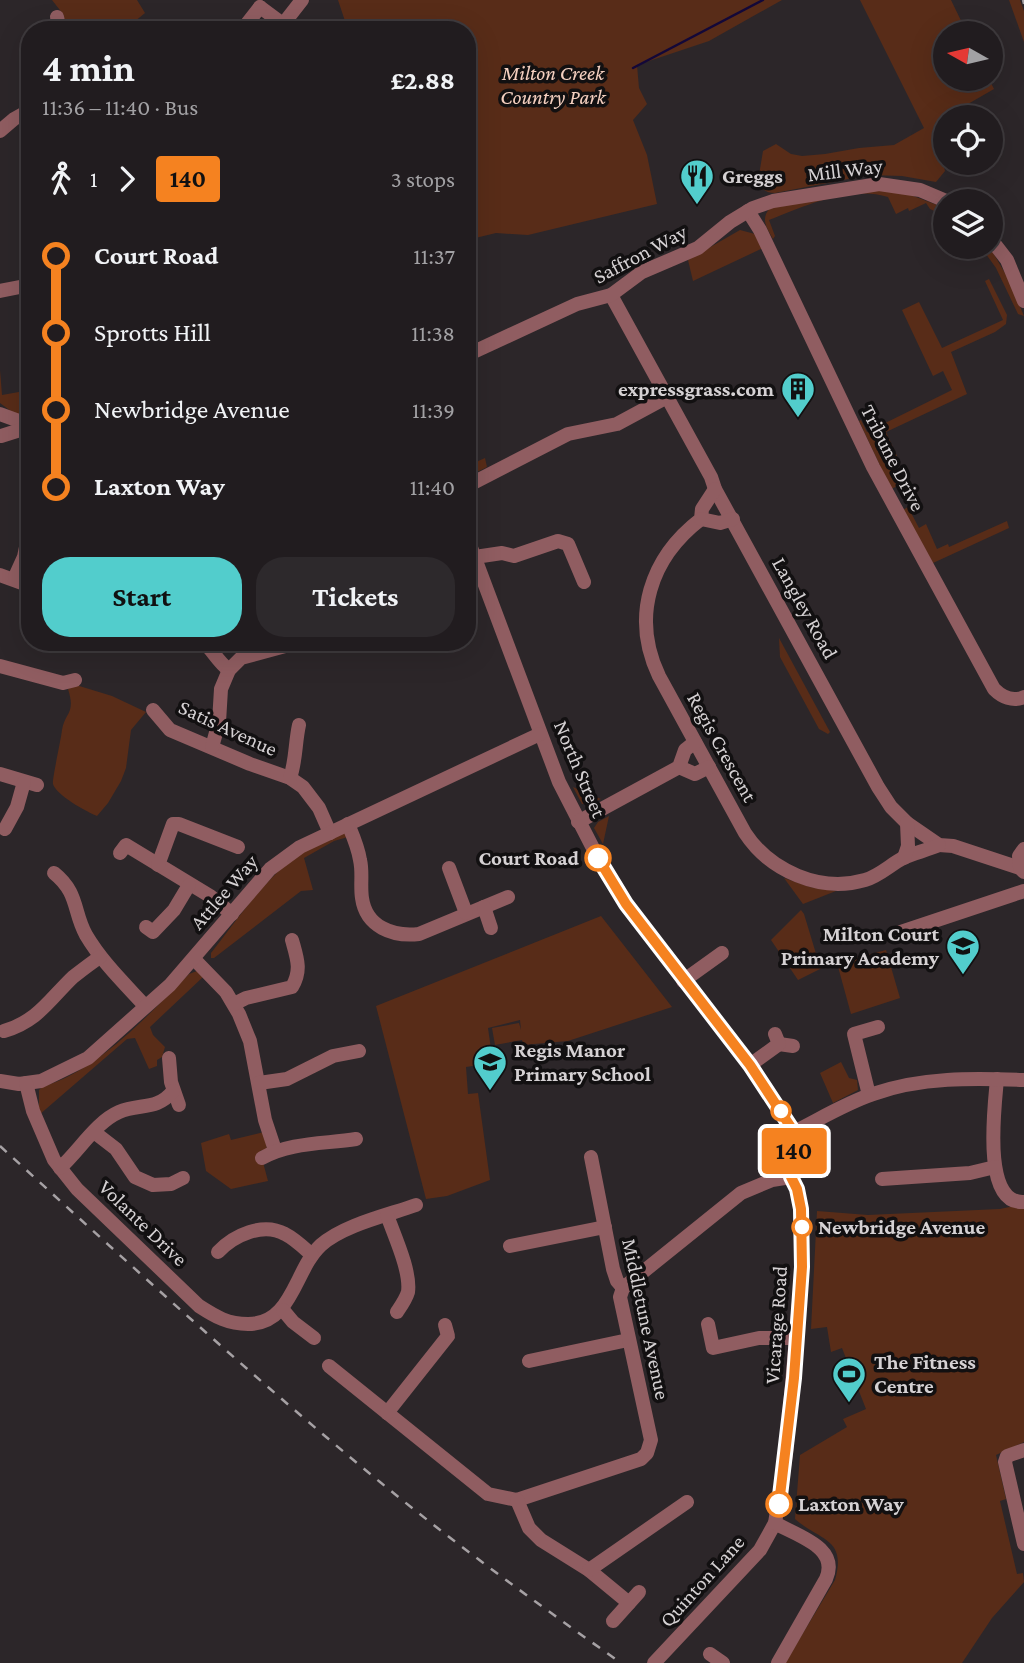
<!DOCTYPE html>
<meta charset="utf-8">
<style>
body{margin:0;font-family:"Crimson Pro",serif;background:#2d292c;color:#f1f3f6;height:100vh;display:flex;flex-direction:column;font-size:26px;white-space:nowrap}
*{box-sizing:border-box;margin:0}
p{font-size:23px;color:#a2a1a4}
.icon{flex:none;width:38px;height:38px;fill:none;stroke:currentColor;stroke-width:2;stroke-linecap:round;stroke-linejoin:round}
.map{position:relative;flex:1;overflow:hidden}
.details{position:absolute;left:21px;top:21px;width:455px;height:630px;display:flex;flex-direction:column;background:#211c1f;border-radius:28px;box-shadow:0 7px 28px #0002,0 0 0 2px #3e3a3d}
.details>*{flex:none}
.badge{padding:0 14px;border-radius:5px;font-size:24px;line-height:46px}
.needle{width:46px;rotate:278deg}
.buttons{position:absolute;left:933px;top:21px;display:grid;gap:14px}
.buttons a{display:grid;place-items:center;width:70px;height:70px;border-radius:50%;background:#211c1f;box-shadow:0 7px 28px #0002,0 0 0 2px #3e3a3d;font-size:35px}
.map>.badge{position:absolute;translate:-50% -50%;box-shadow:0 0 0 4px #fff}
.legs{display:flex;align-items:center;gap:10px;height:77px;padding:0 21px;font-size:23px}
.legs p{margin-inline-start:auto}
.headline{display:flex;align-items:center;justify-content:space-between;height:119px;padding:0 21px}
h1{font-size:38px;font-weight:700;line-height:52px}
.button{display:flex;gap:14px;margin-top:auto;padding:14px 21px}
.button a{flex:1;height:80px;border-radius:28px;background:#52cdcc;color:#111;font-size:28px;font-weight:700;line-height:80px;text-align:center}
.button a+a{background:#2d292c;color:#f1f3f6}
ul{padding:0 21px;list-style:none}
li{display:flex;align-items:center;gap:24px;height:77px;font-size:26px}
li i{display:grid;place-items:center;width:10px;height:100%;margin:0 9px;background:currentColor}
li i::after{content:'';width:18px;height:18px;margin:-9px;border:5px solid;border-radius:50%;background:#211c1f}
li p{margin-inline-start:auto}
li:first-child i{background:linear-gradient(#0000 50%,currentColor 0)}
li:last-child i{background:linear-gradient(currentColor 50%,#0000 0)}
.map>svg:first-child{display:block}
</style>
<div class="map">
<svg width="1024" height="1663" viewBox="0 0 1024 1663">
<rect width="100%" height="100%" fill="#2c2629"/>
<g fill="#582c18">
<path d="M 52,0 L 137,0 L 145,13 L 129,26 L 113,20 L 72,26 L 65,21 L 63,14 Z"/>
<path d="M 338,0 L 782,0 L 709,41 L 637,65 L 639,88 L 647,104 L 633,120 L 647,155 L 657,204 L 528,235 L 496,233 L 467,240 L 467,30 L 348,30 Z"/>
<path d="M 860,0 L 951,0 L 967,33 L 945,33 L 945,79 L 989,79 L 994,89 L 935,123 L 936,137 L 945,171 L 936,182 L 902,176 L 869,175 L 775,193 C 767,193 760,189 758,181 L 763,151 L 776,144 L 791,154 L 802,156 L 825,154 L 859,148 L 894,145 L 924,128 Z"/>
<path d="M 1009,0 L 1020,0 L 1024,11 L 1024,42 Z"/>
<path d="M 878,190 L 908,194 L 945,208 L 945,216 L 930,209 L 926,203 L 909,211 L 908,208 L 896,214 L 888,197 C 850,185 804,206 769,220 L 775,236 L 773,239 C 767,228 760,219 770,208 Z"/>
<path d="M 740,230 L 755,234 L 763,248 L 693,281 L 688,260 Z"/>
<path d="M 981,247 L 989,247 L 992,251 L 1009,280 L 1024,316 L 1018,314 L 996,268 Z"/>
<path d="M 989,279 L 1007,315 L 1006,324 L 995,332 L 951,352 L 967,394 L 886,432 L 897,456 L 891,460 L 900,485 L 891,489 L 859,421 L 861,420 L 867,432 L 952,390 L 943,371 L 933,376 L 902,310 L 919,302 L 942,348 L 1003,320 L 985,281 Z"/>
<path d="M 0,370 L 2,395 L 30,390 L 30,419 L 16,415 L 0,403 Z"/>
<path d="M 485,458 L 487,467 L 467,477 L 467,466 Z"/>
<path d="M 908,507 L 919,528 L 926,524 L 937,549 L 948,544 L 949,547 L 1007,521 L 1009,528 L 933,563 L 903,510 Z"/>
<path d="M 779,638 L 830,732 L 828,734 L 819,729 L 780,657 Z"/>
<path d="M 76,685 L 112,696 L 146,712 L 131,730 L 126,768 L 121,781 L 108,803 L 97,816 C 87,812 56,795 53,784 C 52,779 61,740 62,730 C 65,712 76,714 68,689 Z"/>
<path d="M 573,787 L 601,799 L 592,803 L 582,804 Z"/>
<path d="M 609,816 L 603,844 L 594,828 L 598,822 Z"/>
<path d="M 346,831 L 348,837 L 334,841 L 304,858 L 313,890 L 301,891 L 214,958 L 211,958 L 211,953 C 235,923 262,882 293,859 C 309,847 328,839 346,831 Z"/>
<path d="M 784,878 L 810,887 L 836,891 L 803,904 Z"/>
<path d="M 801,910 L 804,914 L 817,957 L 823,954 L 826,966 L 798,980 L 771,940 Z"/>
<path d="M 601,916 L 672,1007 L 568,1041 L 523,1045 L 522,1040 L 495,1045 L 492,1028 L 519,1023 L 521,1030 L 520,1020 L 488,1028 L 493,1063 L 466,1067 L 468,1094 L 478,1093 L 490,1180 L 447,1196 L 426,1199 L 376,1006 Z"/>
<path d="M 886,950 L 900,998 L 851,1014 L 837,963 Z"/>
<path d="M 197,971 L 203,977 L 150,1027 L 153,1035 L 165,1047 L 162,1057 L 157,1060 L 157,1066 L 149,1069 L 135,1038 L 127,1039 L 39,1115 L 39,1090 L 42,1087 C 99,1070 147,1016 189,974 Z"/>
<path d="M 841,1062 L 849,1078 L 857,1080 L 858,1090 L 833,1103 L 820,1073 Z"/>
<path d="M 264,1132 L 267,1149 L 260,1151 L 268,1181 L 231,1189 L 206,1171 L 201,1143 L 229,1134 L 231,1140 Z"/>
<path d="M 1024,1204 L 1024,1442 L 996,1455 L 1006,1499 L 1000,1501 L 1017,1574 L 1023,1573 L 1024,1582 L 992,1618 L 962,1663 L 785,1663 L 835,1580 C 847,1538 820,1541 795,1519 L 800,1455 L 847,1427 L 843,1419 L 866,1409 L 842,1348 L 831,1352 L 827,1327 L 811,1329 L 817,1211 L 868,1215 L 1000,1209 Z"/>
</g>
<g fill="none" stroke-linecap="round" stroke-linejoin="round">
<path stroke="#130839" stroke-width="2.5" d="M 633,68 L 763,0"/>
<g stroke="#905d61" stroke-width="14">
<path d="M 260,7 L 291,30"/>
<path d="M 57,17 L 60,30"/>
<path d="M 284,23 L 302,0"/>
<path d="M 242,30 L 260,7"/>
<path d="M 0,131 L 14,119 L 30,110"/>
<path d="M 748,211 L 760,230 L 873,467 L 994,689 C 1002,697 1013,702 1024,697"/>
<path d="M 990,238 L 1007,260 L 1024,301"/>
<path d="M 0,291 L 30,285"/>
<path d="M 611,295 L 711,477 L 715,489 L 878,787 L 891,807 L 907,823 L 939,845 L 953,846 L 1020,868 L 1024,872"/>
<path d="M 467,355 L 577,304 L 611,295 L 642,272 L 698,248 L 730,222 L 753,208 L 773,201 L 879,184 L 920,190 L 946,201"/>
<path d="M 0,414 L 30,425"/>
<path d="M 1,436 L 20,430 L 30,429"/>
<path d="M 467,486 L 568,434 L 617,424 L 667,397"/>
<path d="M 715,489 L 702,509 L 701,519 C 650,558 631,617 659,676 L 745,833 C 770,871 820,893 865,880 C 879,876 890,865 903,858 C 914,853 928,850 939,845"/>
<path d="M 701,519 L 720,523 L 733,519"/>
<path d="M 467,537 L 559,782 L 597,856 L 631,911 L 750,1065 L 794,1132 L 794,1164 L 791,1177 L 797,1189 L 801,1209 L 802,1267 L 786,1454 L 775,1523 L 760,1550 L 654,1663"/>
<path d="M 475,557 L 502,553 L 514,556 L 558,541 L 568,544 L 584,582"/>
<path d="M 0,575 L 30,586"/>
<path d="M 14,579 L 24,557 L 30,528"/>
<path d="M 203,642 C 213,650 217,661 229,670"/>
<path d="M 0,666 L 63,683 L 75,680"/>
<path d="M 153,710 L 170,730 L 250,764 L 290,778 L 303,787 L 319,808 L 330,833"/>
<path d="M 212,747 L 219,722 L 221,689 L 229,670 L 241,658 L 300,642"/>
<path d="M 679,767 L 695,774 L 709,767"/>
<path d="M 0,774 L 37,785"/>
<path d="M 290,778 C 296,761 295,743 299,725"/>
<path d="M 578,822 L 679,767 L 685,750 L 695,742"/>
<path d="M 348,824 C 353,836 358,847 360,860 C 363,872 360,885 362,898 C 366,927 393,937 419,934 L 508,897"/>
<path d="M 5,829 L 17,807 L 24,782"/>
<path d="M 120,853 L 126,845 L 210,896 L 232,914"/>
<path d="M 904,858 L 908,846 L 907,823"/>
<path d="M 158,865 L 173,824 L 179,824 L 238,847"/>
<path d="M 449,868 L 466,913"/>
<path d="M 1020,868 L 1019,856 L 1024,849"/>
<path d="M 54,873 C 79,893 73,912 86,935 C 102,962 124,983 145,1006"/>
<path d="M 484,907 L 491,928"/>
<path d="M 146,927 L 153,932 L 174,910 L 189,885"/>
<path d="M 901,932 L 1024,891"/>
<path d="M 194,959 L 226,992 L 239,1014 L 250,1041 L 265,1120 L 275,1150"/>
<path d="M 683,981 L 722,953"/>
<path d="M 234,1004 L 246,998 L 292,987 C 302,970 297,958 292,940"/>
<path d="M 4,1031 C 38,1021 49,1000 73,977 C 82,970 91,963 100,957"/>
<path d="M 779,1044 L 793,1046"/>
<path d="M 169,1058 L 171,1082 L 179,1105"/>
<path d="M 750,1065 L 779,1044 L 775,1034"/>
<path d="M 997,1079 C 995,1104 981,1205 1024,1202"/>
<path d="M 0,1081 L 19,1084 L 41,1081 L 88,1058 L 170,985 L 270,869 L 300,847 L 540,734"/>
<path d="M 26,1083 L 33,1111 L 54,1160 L 77,1189 L 199,1306 C 216,1317 228,1324 248,1324 C 293,1324 294,1270 321,1245 C 343,1225 388,1215 416,1205"/>
<path d="M 259,1083 L 287,1079 L 333,1056 L 359,1051"/>
<path d="M 869,1095 L 854,1034 L 878,1027"/>
<path d="M 94,1132 L 116,1149 L 135,1177 L 153,1185 L 171,1184 L 183,1178"/>
<path d="M 794,1132 C 820,1119 846,1103 873,1094 C 921,1077 973,1078 1024,1080"/>
<path d="M 262,1158 C 290,1142 325,1144 356,1139"/>
<path d="M 60,1168 C 79,1151 96,1122 119,1112 C 139,1103 157,1111 173,1091"/>
<path d="M 882,1179 L 970,1173 L 995,1167"/>
<path d="M 387,1215 C 394,1235 411,1271 408,1292 C 406,1299 401,1306 397,1312"/>
<path d="M 510,1246 L 605,1227"/>
<path d="M 218,1252 C 234,1235 263,1222 285,1234 C 295,1239 304,1248 312,1255"/>
<path d="M 623,1288 L 741,1193 L 772,1180 L 791,1177"/>
<path d="M 283,1310 L 293,1322 L 314,1338"/>
<path d="M 708,1324 L 713,1348 L 759,1338 L 797,1338"/>
<path d="M 529,1361 L 628,1340"/>
<path d="M 329,1366 L 488,1494 L 517,1500 L 641,1459 L 647,1453 L 651,1440 L 620,1297 L 623,1288 L 617,1281 L 613,1269 L 591,1157"/>
<path d="M 387,1413 L 448,1336 L 445,1325"/>
<path d="M 1024,1450 L 1007,1456 L 1005,1462 L 1024,1544"/>
<path d="M 517,1500 L 529,1528 L 541,1540 L 589,1570 L 629,1603"/>
<path d="M 775,1523 C 797,1536 840,1547 826,1579 L 778,1663"/>
<path d="M 589,1570 L 687,1502"/>
<path d="M 613,1621 L 639,1592"/>
<path d="M 710,1654 L 723,1663"/>
</g>
<g stroke="#a6a1a4" stroke-width="2.5" stroke-dasharray="9 9" stroke-linecap="butt">
<path d="M 1023,0 L 1024,4"/>
<path d="M 0,1146 C 125,1260 250,1375 380,1482 C 458,1546 539,1605 621,1663"/>
</g>
</g>
<g fill="none" stroke-linecap="round" stroke-linejoin="round">
<g stroke="#fff" stroke-width="16">
<path id="line-1" d="M 598,858 L 626,904 L 750,1065 L 794,1132 L 794,1164 L 791,1177 L 797,1189 L 801,1209 L 802,1267 L 794,1378 L 779,1504"/>
</g>
<use href="#line-1" stroke="#f58220" stroke-width="10"/>
</g>
<defs>
<g id="restaurant-pin" transform="scale(1.75)"><path d="M0 17L-7.5 6A9.5 9.5 0 1 1 7.5 6Z" fill="#52cdcc" stroke="#121011"/><path d="M-5-6h1v4h1v-4h1v4h1v-4h1v5L-1.5 .5V6h-2V.5L-5-1ZM5-6V6H3V1.5H1.5Q1.5-4 5-6Z" fill="#111"/></g>
<g id="building-pin" transform="scale(1.75)"><path d="M0 17L-7.5 6A9.5 9.5 0 1 1 7.5 6Z" fill="#52cdcc" stroke="#121011"/><path d="M-4-6H4V6H1V3H-1V6H-4ZM-2.5-4.3h1.7v1.8h-1.7ZM.8-4.3h1.7v1.8H.8ZM-2.5-1h1.7V.8h-1.7ZM.8-1h1.7V.8H.8Z" fill="#111"/></g>
<g id="school-pin" transform="scale(1.75)"><path d="M0 17L-7.5 6A9.5 9.5 0 1 1 7.5 6Z" fill="#52cdcc" stroke="#121011"/><path d="M0-5L7-2L0 1L-7-2ZM-4 1L0 2.5L4 1V4Q0 6-4 4Z" fill="#111"/></g>
<g id="stadium-pin" transform="scale(1.75)"><path d="M0 17L-7.5 6A9.5 9.5 0 1 1 7.5 6Z" fill="#52cdcc" stroke="#121011"/><path d="M0-5a6.5 5 0 1 0 0 10a6.5 5 0 1 0 0-10ZM-3.5-1.8h7v3.6h-7Z" fill="#111"/></g>
</defs>
<g fill-rule="evenodd">
<use href="#restaurant-pin" x="697" y="176"/>
<use href="#building-pin" x="798" y="389"/>
<use href="#school-pin" x="963" y="946"/>
<use href="#school-pin" x="490" y="1062"/>
<use href="#stadium-pin" x="849" y="1374"/>
</g>
<g fill="#fff" stroke="#f58220" stroke-width="3.5">
<circle cx="598" cy="858" r="12"/>
<circle cx="781" cy="1111" r="9"/>
<circle cx="802" cy="1227" r="9"/>
<circle cx="779" cy="1504" r="12"/>
</g>
<g text-anchor="middle" stroke-width="7" stroke-linejoin="round" paint-order="stroke">
<g font-size="21" font-style="italic" fill="#f5d0c0" stroke="#121011">
<text x="553" y="80">Milton Creek<tspan x="553" dy="24">Country Park</tspan></text>
</g>
<g font-size="21" fill="#d5d1d3" stroke="#121011">
<text transform="translate(845 170) rotate(-7)" y="7">Mill Way</text>
<text transform="translate(640 254) rotate(-28)" y="7">Saffron Way</text>
<text transform="translate(893 458) rotate(63)" y="7">Tribune Drive</text>
<text transform="translate(805 608) rotate(61)" y="7">Langley Road</text>
<text transform="translate(228 728) rotate(25)" y="7">Satis Avenue</text>
<text transform="translate(722 747) rotate(61)" y="7">Regis Crescent</text>
<text transform="translate(580 769) rotate(67)" y="7">North Street</text>
<text transform="translate(224 892) rotate(-49)" y="7">Attlee Way</text>
<text transform="translate(143 1223) rotate(44)" y="7">Volante Drive</text>
<text transform="translate(646 1319) rotate(78)" y="7">Middletune Avenue</text>
<text transform="translate(776 1325) rotate(-86)" y="7">Vicarage Road</text>
<text transform="translate(702 1581) rotate(-48)" y="7">Quinton Lane</text>
</g>
<g font-size="21" font-weight="bold" fill="#d5d1d3" stroke="#121011" text-anchor="start">
<text x="722" y="183">Greggs</text>
<text x="774" y="396" text-anchor="end">expressgrass.com</text>
<text x="939" y="941" text-anchor="end">Milton Court<tspan x="939" dy="24">Primary Academy</tspan></text>
<text x="514" y="1057">Regis Manor<tspan x="514" dy="24">Primary School</tspan></text>
<text x="874" y="1369">The Fitness<tspan x="874" dy="24">Centre</tspan></text>
</g>
<g font-size="21" font-weight="bold" fill="#d5d1d3" stroke="#121011" text-anchor="start">
<text x="579" y="865" text-anchor="end">Court Road</text>
<text x="818" y="1234">Newbridge Avenue</text>
<text x="798" y="1511">Laxton Way</text>
</g>
</g>
</svg>
<div class="buttons">
<a><svg class="needle" viewBox="-14 -14 28 28"><path d="M0-13l5 13h-10z" fill="#e53935"/><path d="M0 13l5-13h-10z" fill="#a2a1a4"/></svg></a>
<a><svg class="icon" aria-label="locate" viewBox="0 0 24 24"><circle cx="12" cy="12" r="6"/><path d="M12 2v4M12 18v4M2 12h4M18 12h4"/></svg></a>
<a><svg class="icon" aria-label="layers" viewBox="0 0 24 24"><path d="M12 4l9 5-9 5-9-5zM3 14l9 5 9-5"/></svg></a>
</div>
<b class="badge" style="left:794px;top:1151px;background:#f58220;color:#111">140</b>
<section class="details">
<div class="headline"><div><h1>4 min</h1><p>11:36 – 11:40 · Bus</p></div><b>£2.88</b></div>
<div class="legs"><svg class="icon" aria-label="walk" viewBox="0 0 24 24"><circle cx="13" cy="4" r="2"/><path d="M13 8l-2 6 4 7M11 14l-3 7M7 12l3-4h3l4 4"/></svg>1<svg class="icon" aria-label="forward" viewBox="0 0 24 24"><path d="M9 5l7 7-7 7"/></svg><b class="badge" style="background:#f58220;color:#111">140</b><p>3 stops</p></div>
<ul>
<li><i style="color:#f58220"></i><b>Court Road</b><p>11:37</p></li>
<li><i style="color:#f58220"></i><span>Sprotts Hill</span><p>11:38</p></li>
<li><i style="color:#f58220"></i><span>Newbridge Avenue</span><p>11:39</p></li>
<li><i style="color:#f58220"></i><b>Laxton Way</b><p>11:40</p></li>
</ul>
<div class="button"><a>Start</a><a>Tickets</a></div>
</section>
</div>
